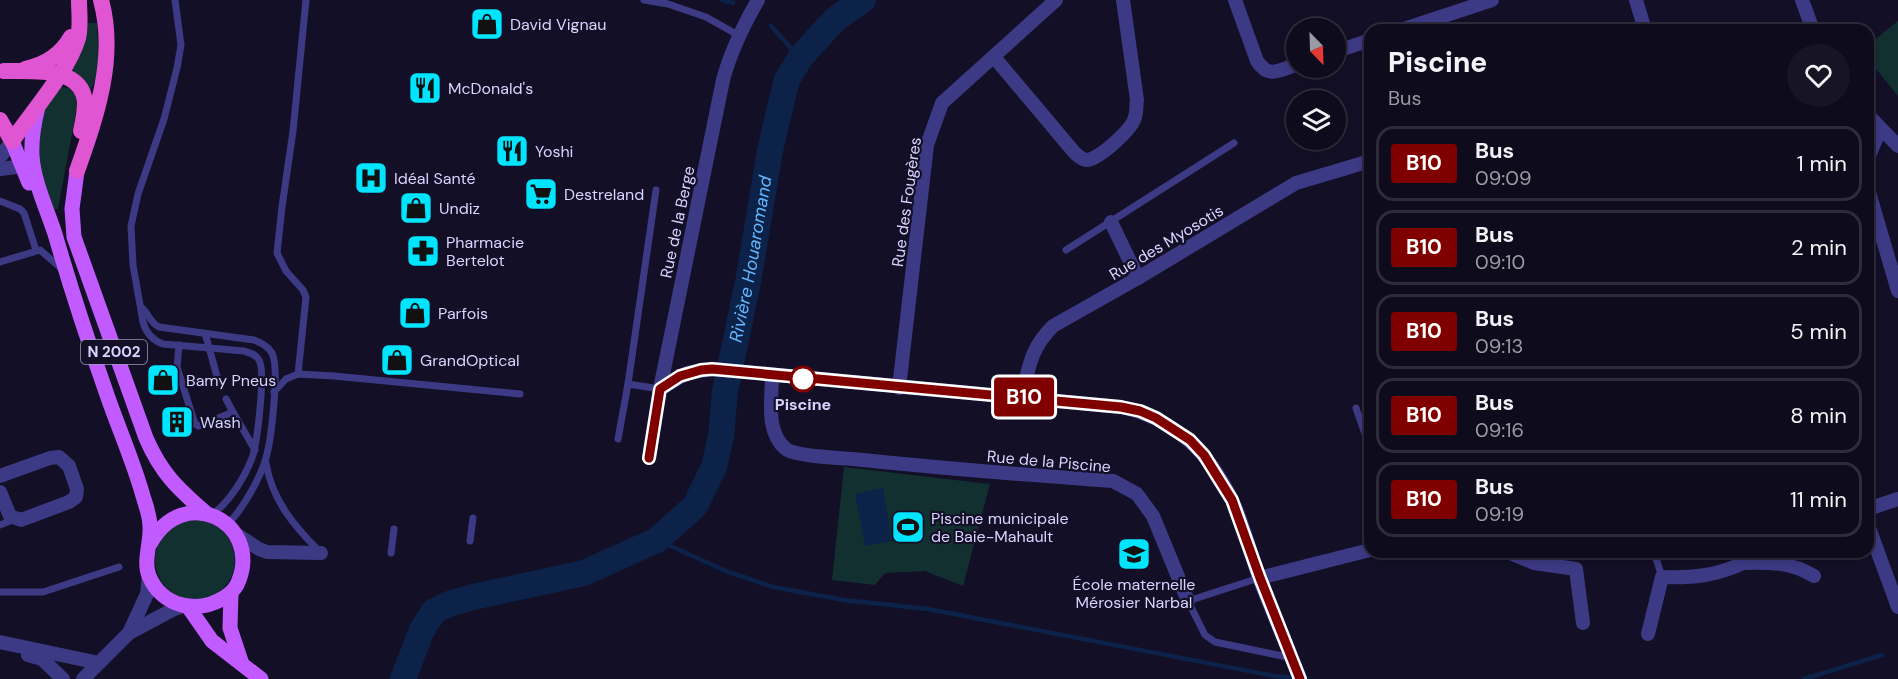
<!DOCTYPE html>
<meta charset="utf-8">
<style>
body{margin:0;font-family:"DM Sans",sans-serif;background:#171425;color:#f1f3f6;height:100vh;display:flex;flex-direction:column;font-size:22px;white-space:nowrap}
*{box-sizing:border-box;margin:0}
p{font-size:20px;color:#9b9ba3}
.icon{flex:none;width:33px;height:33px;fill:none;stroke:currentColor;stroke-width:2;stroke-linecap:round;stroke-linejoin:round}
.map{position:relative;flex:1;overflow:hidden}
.sheet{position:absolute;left:1364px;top:24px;width:510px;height:534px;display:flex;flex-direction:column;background:#0e0b1c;border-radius:18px;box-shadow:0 3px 9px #0003,0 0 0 2px #2e2b3b}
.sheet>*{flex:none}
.badge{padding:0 12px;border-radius:4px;font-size:21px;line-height:39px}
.needle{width:39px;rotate:157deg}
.buttons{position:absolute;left:1286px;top:18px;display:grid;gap:12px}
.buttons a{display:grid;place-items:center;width:60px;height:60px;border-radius:50%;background:#0e0b1c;box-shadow:0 3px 9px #0003,0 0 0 2px #2e2b3b;font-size:30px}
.map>.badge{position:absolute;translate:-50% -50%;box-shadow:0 0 0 3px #fff}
.round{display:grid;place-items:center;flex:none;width:63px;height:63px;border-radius:32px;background:#171425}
.summary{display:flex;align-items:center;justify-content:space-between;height:102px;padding:0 24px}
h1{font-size:28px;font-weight:800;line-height:45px}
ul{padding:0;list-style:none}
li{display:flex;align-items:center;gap:18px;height:75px;margin:0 12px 9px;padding:0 12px;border:3px solid #2e2b3b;border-radius:18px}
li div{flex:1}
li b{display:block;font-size:22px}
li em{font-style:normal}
li .badge{min-width:66px;font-weight:700;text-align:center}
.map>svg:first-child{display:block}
</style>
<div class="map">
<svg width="1898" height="679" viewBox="0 0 1898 679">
<rect width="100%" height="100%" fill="#130f26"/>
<g fill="#12302f">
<path d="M 1898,21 L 1898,96 L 1868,59 L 1868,45 Z"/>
<path d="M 86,23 L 97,23 C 97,45 103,73 89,92 L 68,69 Z"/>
<path d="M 57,86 L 69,88 L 75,95 L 77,106 L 58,209 L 51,210 L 36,149 L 47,97 Z"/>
<path d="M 844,467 L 990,484 L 963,586 L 925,571 L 885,573 L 875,585 L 832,580 Z"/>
<circle cx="195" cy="560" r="40"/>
</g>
<path fill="#0c2248" d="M 883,488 L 892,541 L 865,546 L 855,494 Z"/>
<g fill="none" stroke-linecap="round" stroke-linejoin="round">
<g stroke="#0c2248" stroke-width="4.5">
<path d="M 722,0 L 733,3"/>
<path d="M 771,26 L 800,58"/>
<path d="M 657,540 L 726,571 L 773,587 L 844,600 L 928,609 L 1275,676 L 1307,679"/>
<path d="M 1804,679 L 1882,655"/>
</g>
<path stroke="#0c2248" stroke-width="26" id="s1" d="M 403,679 L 422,630 L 434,611 L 449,604 L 473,597 L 584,573 L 657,540 L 695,506 L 714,467 L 721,436 L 725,391 L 748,282 L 770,151 L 786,82 L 800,58 L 826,29 L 837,18 L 863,0"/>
<g stroke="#3d3a85" stroke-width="7">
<path d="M 175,0 L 181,45 L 177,68 L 164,119 L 138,194 L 131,226 L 133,265 L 143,322 C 146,333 152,340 163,344 L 244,351 C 250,353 256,354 259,360 C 266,371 257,445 252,458 C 244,479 229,502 212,515"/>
<path d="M 644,0 L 668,4 L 706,17 L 738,35"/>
<path d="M 656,190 L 628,384 L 660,389"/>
<path d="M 0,201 L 20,209 L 24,213 L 36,250"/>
<path d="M 1066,250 L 1234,143"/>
<path d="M 0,262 L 40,250 L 61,268"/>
<path d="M 142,308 C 149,314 150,323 159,327 L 254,340 C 261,343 268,346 272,353 C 280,368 271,440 266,458 C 260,479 242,510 227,525"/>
<path d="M 205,333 L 218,380"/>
<path d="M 179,345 L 177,367 L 195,424 L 199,426 L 233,412 L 255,450"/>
<path d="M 298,374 L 306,297 L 303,290 L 286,271 L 277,253 L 282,207 L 293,131 L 306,0"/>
<path d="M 274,392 L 286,379 L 298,374 L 334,376 L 520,394"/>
<path d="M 226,399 L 233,412"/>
<path d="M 1356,408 L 1370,448"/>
<path d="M 618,439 L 628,384"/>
<path d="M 266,463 C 272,500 294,526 320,552"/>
<path d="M 0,525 L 15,519"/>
<path d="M 470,541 L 473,518"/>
<path d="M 1654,552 L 1662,577"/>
<path d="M 391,553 L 394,529"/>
<path d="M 1259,578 L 1188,601 L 1205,635 L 1215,642 L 1292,658"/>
<path d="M 0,592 L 43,592 L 119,567"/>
</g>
<g stroke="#3d3a85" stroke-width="14">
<path d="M 1235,0 L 1257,61 C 1269,79 1278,70 1296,65"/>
<path d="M 1636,0 L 1645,30"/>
<path d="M 1802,0 L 1813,30"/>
<path d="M 1401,30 L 1492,0"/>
<path d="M 1335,52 L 1370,40"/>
<path d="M 994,57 L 1074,152 C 1077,155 1081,159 1086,160 C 1098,161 1130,130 1134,120 C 1137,114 1136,106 1137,100 L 1123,0"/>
<path d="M 1868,115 L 1898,146"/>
<path d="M 0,157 L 12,141"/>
<path d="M 1868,158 L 1880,130"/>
<path d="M 0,169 L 24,166"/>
<path d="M 1868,189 L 1898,291"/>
<path d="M 1111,222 L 1138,278"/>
<path d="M 772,375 C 772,399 765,432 786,449 C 795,456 839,458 853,459 C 939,468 1026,475 1113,481 L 1137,494 L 1153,516 L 1188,601"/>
<path d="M 899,388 L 927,145 L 942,103 L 1056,0"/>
<path d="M 660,389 L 687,373 L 713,369 L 1121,407 C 1175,419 1208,451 1232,500 C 1244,525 1250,552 1259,578 C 1272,612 1287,645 1300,679"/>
<path d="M 1022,397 C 1029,367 1030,349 1053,326 L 1138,278 L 1296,183 L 1370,161"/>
<path d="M 649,458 L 660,389 L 723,80 C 731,50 743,26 758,0"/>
<path d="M 0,476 L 50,458 L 59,457 L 69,466 L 77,489 L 76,497 L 69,502 L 21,520 L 10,516 L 0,492"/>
<path d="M 1868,509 L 1898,499"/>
<path d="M 1868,525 L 1898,607"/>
<path d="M 236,534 L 259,549 L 267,552 L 321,553"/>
<path d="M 1508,552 L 1534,563 L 1576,569 L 1583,623"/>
<path d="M 1739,552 L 1743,563 C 1769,562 1791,562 1814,576"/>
<path d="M 1259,578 L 1370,550"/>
<path d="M 129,633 L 147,594 L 149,575"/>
<path d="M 1648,634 L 1662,577 C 1692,578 1716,576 1743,563"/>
<path d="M 0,642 L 99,663"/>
<path d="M 28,655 L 42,659 L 63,679"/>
<path d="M 83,679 L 129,633 L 174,609 L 183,606"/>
</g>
<g stroke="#c25bff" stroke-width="15">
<path d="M 38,107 C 34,123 31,139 32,156 C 34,183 47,209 55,234 C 70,286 87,338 105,389 C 117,425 133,460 143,496 C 146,506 150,516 150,527 C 151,543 143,561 149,576 C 162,607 198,615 225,597 C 231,593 237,587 239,580 C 261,522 183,482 150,544"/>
<path d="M 12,141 L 29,183"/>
<path d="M 77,171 L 72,209 L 74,237 L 146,438 C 161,473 178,489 206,513"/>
<path d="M 231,593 L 230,628 L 242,664"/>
<path d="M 189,608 L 212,641 L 261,679"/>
</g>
<g stroke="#e055d1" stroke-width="16">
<path d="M 25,69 C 45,65 61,55 71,37"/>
<path d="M 4,71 C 29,72 83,65 85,103 C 85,112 83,122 81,131"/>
<path d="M 0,120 L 12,141 C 32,112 69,70 78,38 C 81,26 79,12 79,0"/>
<path d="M 77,171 C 96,117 117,58 101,0"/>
</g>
</g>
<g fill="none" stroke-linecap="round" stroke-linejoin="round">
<g stroke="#fff" stroke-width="14">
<path id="line" d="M 649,458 L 660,389 L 680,376 L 701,370 L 712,369 L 1121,407 L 1140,411 L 1156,418 L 1190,440 L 1204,455 L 1232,500 L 1260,578 L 1300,679"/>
</g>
<use href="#line" stroke="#800000" stroke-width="9"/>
</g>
<defs>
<g id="shop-square" transform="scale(1.725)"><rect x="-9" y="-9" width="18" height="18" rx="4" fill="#00e5ff" stroke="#130f26"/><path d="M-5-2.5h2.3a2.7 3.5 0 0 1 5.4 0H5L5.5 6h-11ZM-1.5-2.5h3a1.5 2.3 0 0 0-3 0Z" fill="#111"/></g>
<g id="restaurant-square" transform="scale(1.725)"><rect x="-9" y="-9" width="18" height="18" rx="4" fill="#00e5ff" stroke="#130f26"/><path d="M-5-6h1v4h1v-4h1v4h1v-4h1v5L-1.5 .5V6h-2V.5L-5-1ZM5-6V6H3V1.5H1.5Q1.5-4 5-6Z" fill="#111"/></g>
<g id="hospital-square" transform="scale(1.725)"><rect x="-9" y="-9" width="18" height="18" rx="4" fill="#00e5ff" stroke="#130f26"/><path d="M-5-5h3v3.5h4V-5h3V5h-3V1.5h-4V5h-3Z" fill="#111"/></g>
<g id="supermarket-square" transform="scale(1.725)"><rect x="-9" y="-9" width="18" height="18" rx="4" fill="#00e5ff" stroke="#130f26"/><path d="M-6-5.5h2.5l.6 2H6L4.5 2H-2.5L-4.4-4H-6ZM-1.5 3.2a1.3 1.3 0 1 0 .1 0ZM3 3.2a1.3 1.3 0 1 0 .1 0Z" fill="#111"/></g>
<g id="pharmacy-square" transform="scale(1.725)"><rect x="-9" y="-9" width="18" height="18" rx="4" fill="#00e5ff" stroke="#130f26"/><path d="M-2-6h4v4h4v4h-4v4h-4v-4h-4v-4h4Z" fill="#111"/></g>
<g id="building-square" transform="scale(1.725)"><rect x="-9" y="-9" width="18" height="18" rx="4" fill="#00e5ff" stroke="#130f26"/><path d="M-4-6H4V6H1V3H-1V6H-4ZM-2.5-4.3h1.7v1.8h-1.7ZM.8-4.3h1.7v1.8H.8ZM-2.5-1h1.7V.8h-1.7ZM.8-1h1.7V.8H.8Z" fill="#111"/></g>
<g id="stadium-square" transform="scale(1.725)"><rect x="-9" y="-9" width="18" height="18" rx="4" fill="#00e5ff" stroke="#130f26"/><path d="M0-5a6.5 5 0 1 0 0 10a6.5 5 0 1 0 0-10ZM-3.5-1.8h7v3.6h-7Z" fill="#111"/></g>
<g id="school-square" transform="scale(1.725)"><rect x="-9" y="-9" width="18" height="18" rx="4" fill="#00e5ff" stroke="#130f26"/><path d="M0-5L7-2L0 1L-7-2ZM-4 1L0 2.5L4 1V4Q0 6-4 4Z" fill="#111"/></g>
</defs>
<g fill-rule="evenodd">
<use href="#shop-square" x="487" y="24"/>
<use href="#restaurant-square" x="425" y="88"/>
<use href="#restaurant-square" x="512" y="151"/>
<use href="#hospital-square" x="371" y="178"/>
<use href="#supermarket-square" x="541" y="194"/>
<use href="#shop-square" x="416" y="208"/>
<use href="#pharmacy-square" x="423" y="251"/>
<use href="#shop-square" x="415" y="313"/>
<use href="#shop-square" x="397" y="360"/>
<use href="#shop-square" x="163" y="380"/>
<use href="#building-square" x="177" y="422"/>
<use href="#stadium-square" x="908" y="527"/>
<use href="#school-square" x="1134" y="554"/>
</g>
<circle fill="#fff" stroke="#800000" stroke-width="3" cx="803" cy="379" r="12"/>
<g text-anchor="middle" stroke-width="4.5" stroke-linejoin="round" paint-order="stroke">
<rect fill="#130f26" stroke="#9e99be" stroke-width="1.5" x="81" y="340" width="66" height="24" rx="4.5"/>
<g font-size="15" font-weight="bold" fill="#d9d4ff">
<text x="114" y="357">N 2002</text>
</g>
<g font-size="16" fill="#d9d4ff" stroke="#130f26" text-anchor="start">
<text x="510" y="30">David Vignau</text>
<text x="448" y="94">McDonald's</text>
<text x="535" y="157">Yoshi</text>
<text x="394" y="184">Idéal Santé</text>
<text x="564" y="200">Destreland</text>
<text x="439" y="214">Undiz</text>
<text x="446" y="248">Pharmacie<tspan x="446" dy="18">Bertelot</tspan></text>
<text x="438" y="319">Parfois</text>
<text x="420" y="366">GrandOptical</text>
<text x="186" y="386">Bamy Pneus</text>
<text x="200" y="428">Wash</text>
<text x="931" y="524">Piscine municipale<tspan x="931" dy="18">de Baie-Mahault</tspan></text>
<text x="1134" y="590" text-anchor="middle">École maternelle<tspan x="1134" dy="18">Mérosier Narbal</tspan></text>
</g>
<g font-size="16" fill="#d9d4ff" stroke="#130f26">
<text transform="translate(906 202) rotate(-82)" y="6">Rue des Fougères</text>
<text transform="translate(677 222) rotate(-78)" y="6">Rue de la Berge</text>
<text transform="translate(1166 242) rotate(-31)" y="6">Rue des Myosotis</text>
<text transform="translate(1049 461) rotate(5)" y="6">Rue de la Piscine</text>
</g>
<g font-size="16" font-weight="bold" fill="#d9d4ff" stroke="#130f26">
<text x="803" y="410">Piscine</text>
</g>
<g font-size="18" font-style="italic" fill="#62b6ff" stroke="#130f26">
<text dy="6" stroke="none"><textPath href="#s1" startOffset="616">Rivière Houaromand</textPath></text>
</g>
</g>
</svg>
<div class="buttons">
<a><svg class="needle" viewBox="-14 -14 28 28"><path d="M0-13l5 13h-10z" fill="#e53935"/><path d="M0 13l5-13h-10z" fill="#9b9ba3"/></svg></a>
<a><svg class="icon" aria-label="layers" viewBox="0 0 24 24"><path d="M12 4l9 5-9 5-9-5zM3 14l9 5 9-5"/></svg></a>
</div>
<b class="badge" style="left:1024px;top:397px;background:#800000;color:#fff">B10</b>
<section class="sheet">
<div class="summary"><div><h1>Piscine</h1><p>Bus</p></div><a class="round"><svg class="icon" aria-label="heart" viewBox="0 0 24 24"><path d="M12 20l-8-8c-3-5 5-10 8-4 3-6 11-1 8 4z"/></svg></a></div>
<ul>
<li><span class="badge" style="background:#800000;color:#fff">B10</span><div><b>Bus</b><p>09:09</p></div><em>1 min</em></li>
<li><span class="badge" style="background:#800000;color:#fff">B10</span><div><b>Bus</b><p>09:10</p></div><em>2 min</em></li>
<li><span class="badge" style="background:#800000;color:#fff">B10</span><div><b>Bus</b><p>09:13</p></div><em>5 min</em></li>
<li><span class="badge" style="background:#800000;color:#fff">B10</span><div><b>Bus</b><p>09:16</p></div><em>8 min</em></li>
<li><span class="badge" style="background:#800000;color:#fff">B10</span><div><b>Bus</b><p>09:19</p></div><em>11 min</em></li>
</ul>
</section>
</div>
